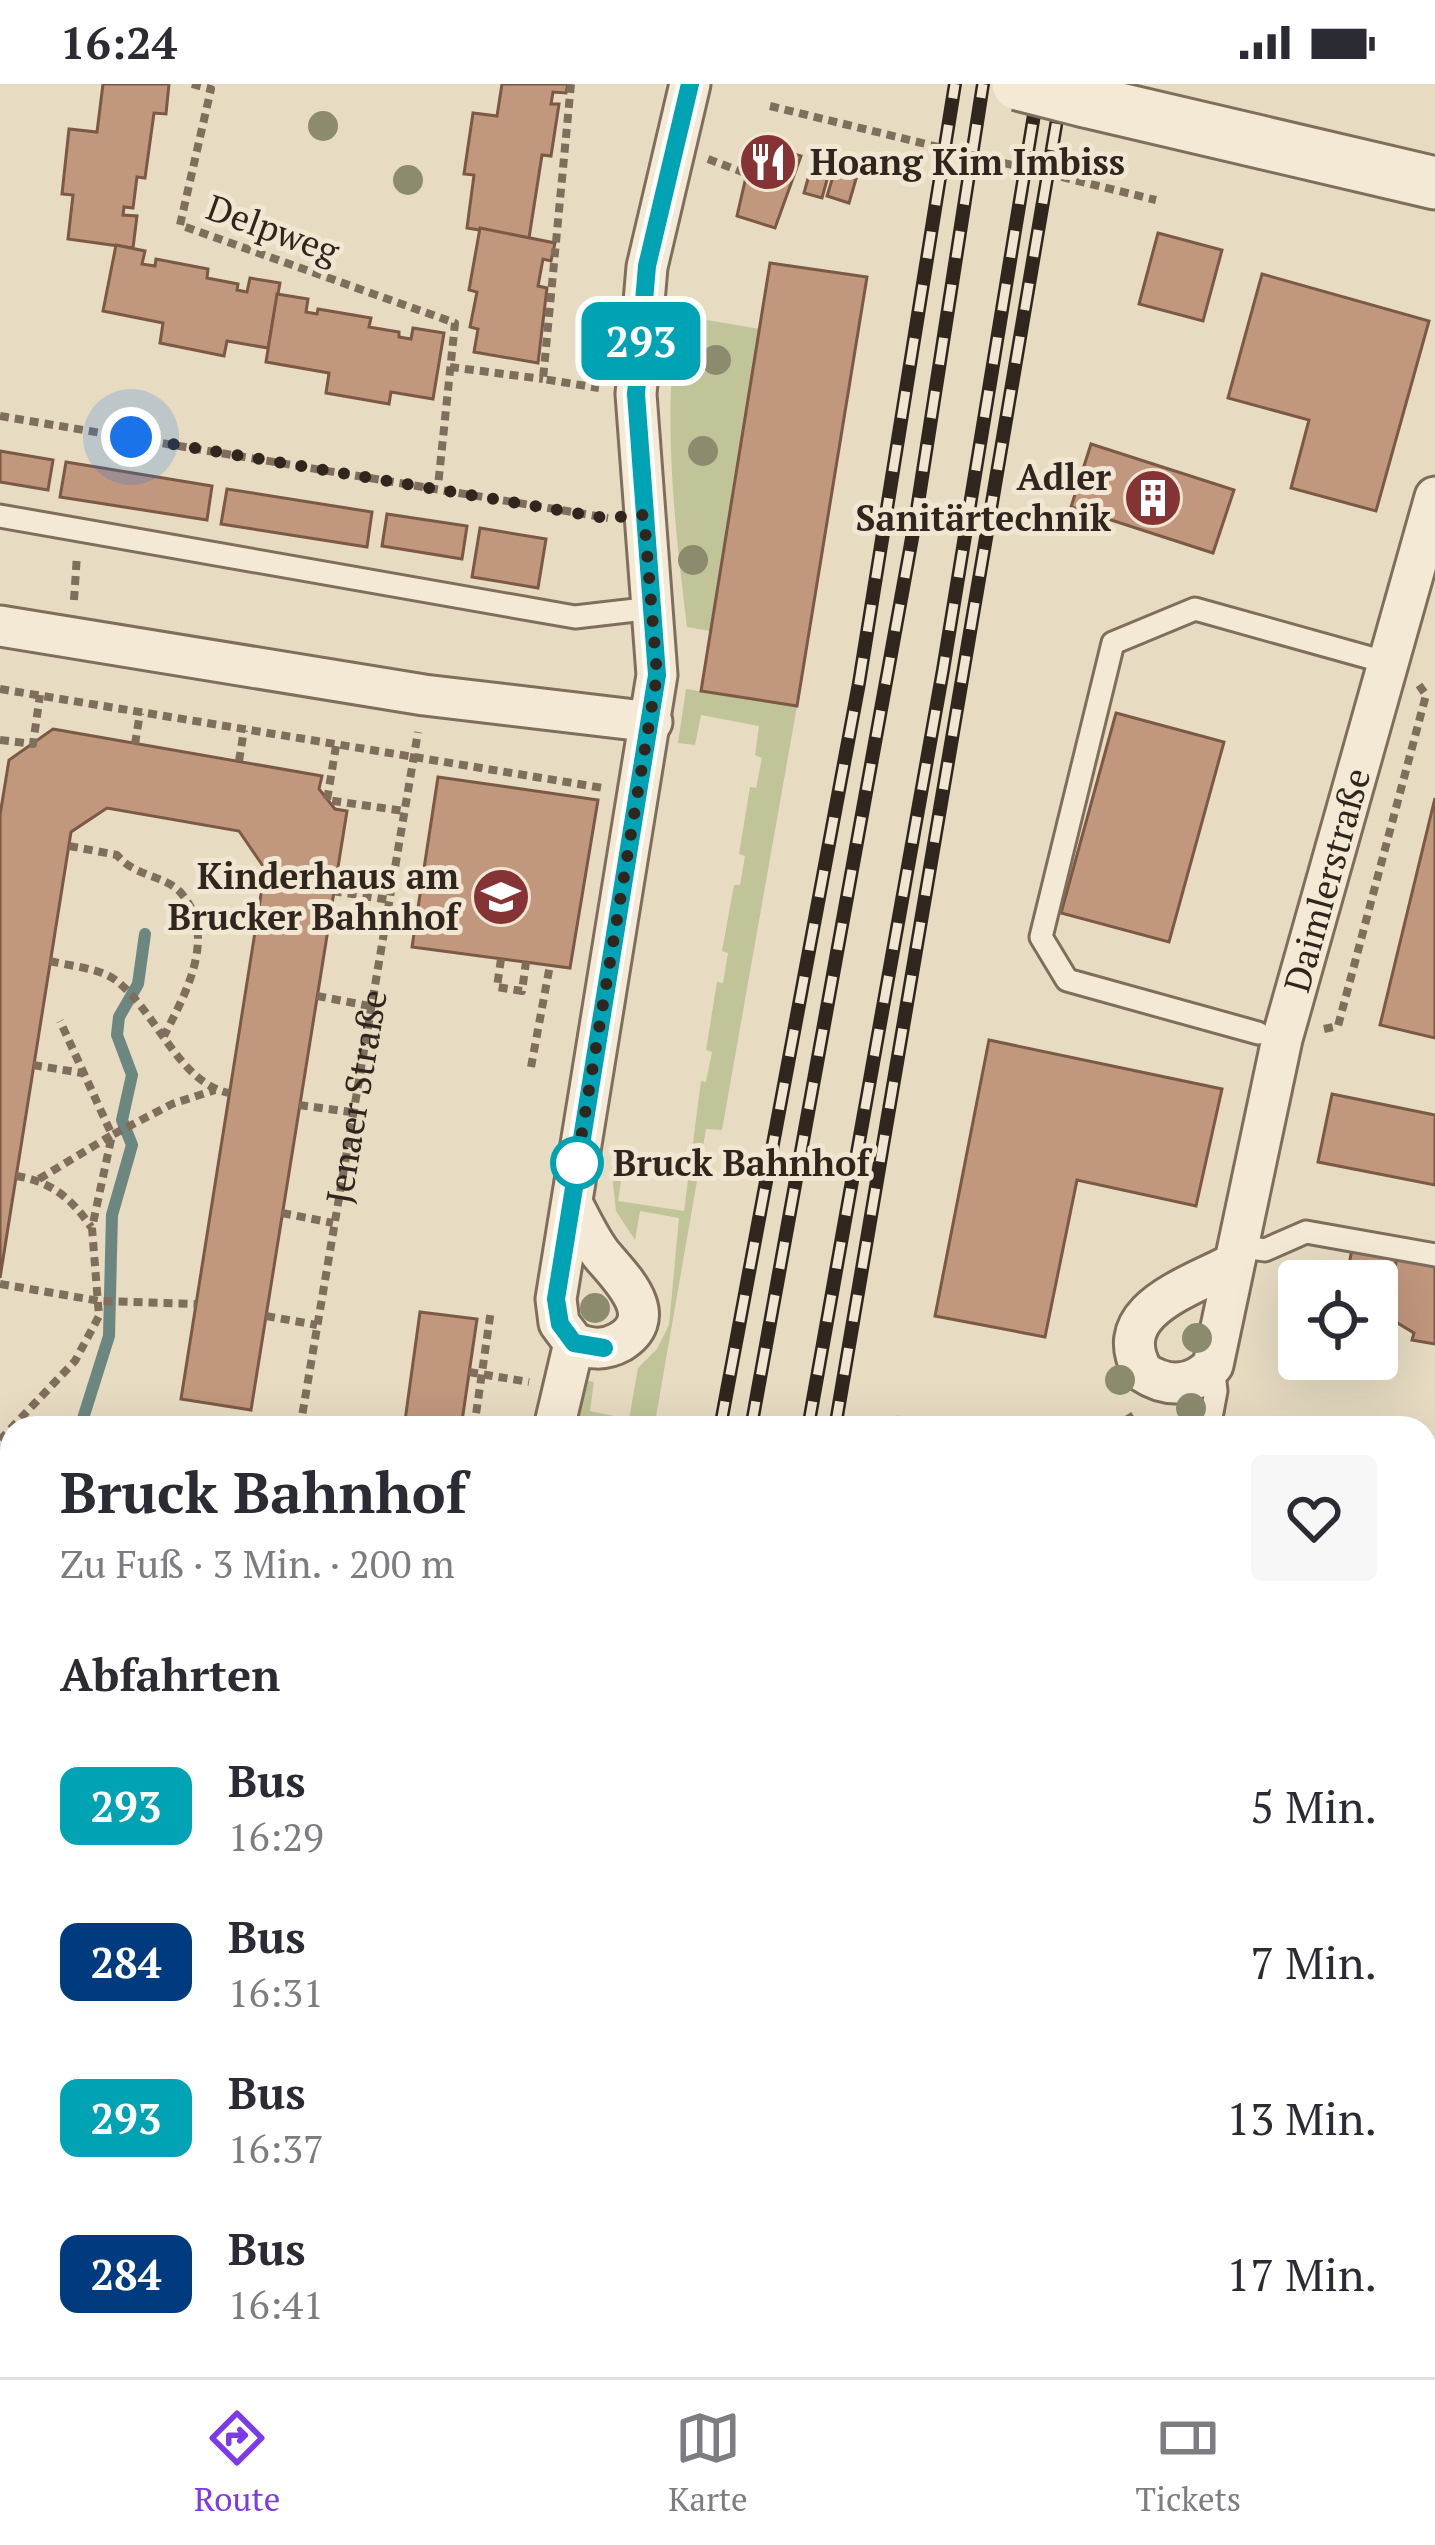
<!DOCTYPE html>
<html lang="de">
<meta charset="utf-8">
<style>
body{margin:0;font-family:"PT Serif",serif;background:#f7f7f7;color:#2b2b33;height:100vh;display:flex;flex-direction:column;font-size:45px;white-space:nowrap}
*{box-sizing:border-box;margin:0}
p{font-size:39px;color:#7c7c81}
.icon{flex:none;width:66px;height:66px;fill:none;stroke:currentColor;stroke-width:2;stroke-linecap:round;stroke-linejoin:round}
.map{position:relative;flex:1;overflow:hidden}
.sheet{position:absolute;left:0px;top:1332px;width:1437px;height:963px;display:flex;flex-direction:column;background:#fff;border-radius:36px 36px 0 0;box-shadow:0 12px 48px #0002}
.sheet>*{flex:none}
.badge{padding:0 24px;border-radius:18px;font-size:42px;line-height:78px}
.tools{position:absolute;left:1278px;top:1176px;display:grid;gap:24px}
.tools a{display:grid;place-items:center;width:120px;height:120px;border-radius:12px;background:#fff;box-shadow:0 12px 48px #0002;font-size:60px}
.you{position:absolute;width:60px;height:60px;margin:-30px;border:9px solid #fff;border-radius:50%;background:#1a73e8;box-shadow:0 0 0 18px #1a73e833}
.map>.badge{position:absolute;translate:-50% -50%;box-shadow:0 0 0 6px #fff}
h2{padding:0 60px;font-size:45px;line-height:108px}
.round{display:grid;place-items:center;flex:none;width:126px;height:126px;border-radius:12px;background:#f7f7f7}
.overview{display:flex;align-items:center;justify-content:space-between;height:204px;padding:0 60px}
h1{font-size:57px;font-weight:700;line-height:90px}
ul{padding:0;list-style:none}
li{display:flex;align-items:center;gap:36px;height:156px;padding:0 60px}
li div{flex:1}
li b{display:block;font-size:45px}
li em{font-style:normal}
li .badge{min-width:132px;font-weight:700;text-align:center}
.status{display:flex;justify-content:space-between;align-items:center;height:84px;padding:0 60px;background:#fff;direction:ltr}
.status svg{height:33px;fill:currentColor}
.tabs{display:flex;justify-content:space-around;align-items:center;height:168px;border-top:3px solid #e1e1e2;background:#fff;font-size:33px;color:#7c7c81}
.tabs a{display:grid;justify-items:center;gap:6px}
.tabs .active{color:#7c3aed}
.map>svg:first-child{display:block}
</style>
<div class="status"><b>16:24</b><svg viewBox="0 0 49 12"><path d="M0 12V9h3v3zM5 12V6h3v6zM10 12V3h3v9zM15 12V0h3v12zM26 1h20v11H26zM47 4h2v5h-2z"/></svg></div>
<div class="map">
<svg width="1435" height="2293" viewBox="0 0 1435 2293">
<rect width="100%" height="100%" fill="#e7dbc2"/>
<g fill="#c0c498">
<path d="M 677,231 L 760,245 L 710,547 L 687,543 C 674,437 663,337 677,231 Z"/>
<path d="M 686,605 L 797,622 L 722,1046 L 706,1045 L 654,1344 L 572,1344 L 580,1295 L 594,1298 L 590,1327 L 629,1335 L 638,1284 L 657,1265 L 669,1241 L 679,1134 L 640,1127 L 635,1156 L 616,1127 L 611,1083 L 623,1085 L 618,1117 L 684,1127 L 701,997 L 706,998 L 712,968 L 706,966 L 717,898 L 723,899 L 728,869 L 722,867 L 734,801 L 740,801 L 745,772 L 739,770 L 750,703 L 756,704 L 762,674 L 755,671 L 759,642 L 701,631 L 695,661 L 678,659 Z"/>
<path d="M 0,1390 L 12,1392 L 12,1610 L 0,1611 Z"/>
<path d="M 1425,1416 L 1435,1417 L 1435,1567 L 1425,1567 Z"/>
<path d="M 207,2283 L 451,2283 L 446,2293 L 206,2293 Z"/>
</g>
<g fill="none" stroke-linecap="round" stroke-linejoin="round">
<g stroke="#6c8780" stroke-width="12">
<path d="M 80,1344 L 109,1252 L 112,1131 L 132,1061 L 122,1036 L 132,991 L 117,951 L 119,933 L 138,900 L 145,850"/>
<path d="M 1425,1443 L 1435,1443"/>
<path d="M 0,1467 L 12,1485"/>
</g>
</g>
<g fill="#c1977d" stroke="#7b5945" stroke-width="3">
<path d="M 103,0 L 169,0 L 166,30 L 154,29 L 145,94 L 137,93 L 133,124 L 124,123 L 123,131 L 137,132 L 133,164 L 68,155 L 73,111 L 62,110 L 69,45 L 97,48 Z"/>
<path d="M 502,0 L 568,0 L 566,9 L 553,8 L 551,20 L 559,20 L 551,72 L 542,71 L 529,154 L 467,144 L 474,91 L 464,90 L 473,29 L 497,32 Z"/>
<path d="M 754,58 L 801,72 L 775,144 L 737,132 Z"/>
<path d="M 812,80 L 830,85 L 822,114 L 804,109 Z"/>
<path d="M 834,89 L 856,95 L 849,119 L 827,112 Z"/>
<path d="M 480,144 L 555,159 L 551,177 L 543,175 L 538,202 L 547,204 L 538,279 L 474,268 L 478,245 L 470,243 L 477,208 L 469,206 Z"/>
<path d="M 1158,149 L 1222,166 L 1203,237 L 1139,220 Z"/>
<path d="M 116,161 L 145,167 L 142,180 L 155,182 L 156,175 L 208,185 L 207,194 L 238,200 L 237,206 L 247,208 L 250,194 L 280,199 L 268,264 L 227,257 L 224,272 L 160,259 L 163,239 L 103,227 Z"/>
<path d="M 770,179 L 867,193 L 797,622 L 701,607 Z"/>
<path d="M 1262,190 L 1429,237 L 1376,427 L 1291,404 L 1309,336 L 1228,314 Z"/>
<path d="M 277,210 L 308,215 L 306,228 L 317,230 L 318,225 L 371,234 L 369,243 L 399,248 L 399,253 L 411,255 L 413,244 L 444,249 L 433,315 L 391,308 L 389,320 L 326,309 L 329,289 L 266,278 Z"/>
<path d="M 1091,360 L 1234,406 L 1213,469 L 1071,423 Z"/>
<path d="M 0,367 L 53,376 L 48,406 L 0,398 Z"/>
<path d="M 66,378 L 212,402 L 207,436 L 60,413 Z"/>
<path d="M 227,405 L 372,428 L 367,463 L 221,440 Z"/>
<path d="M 387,430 L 467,442 L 462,475 L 382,462 Z"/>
<path d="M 480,444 L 546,455 L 538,504 L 472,493 Z"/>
<path d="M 1116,629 L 1224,658 L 1169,858 L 1061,829 Z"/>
<path d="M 53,645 L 322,692 L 319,705 L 335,725 L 347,727 L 251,1326 L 181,1315 L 265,785 L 239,747 L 107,724 L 71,748 L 0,1194 L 0,731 L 9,676 Z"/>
<path d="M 438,693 L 598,716 L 570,884 L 412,863 Z"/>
<path d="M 1435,714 L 1435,954 L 1380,941 Z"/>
<path d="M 989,956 L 1222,1005 L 1196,1122 L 1077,1096 L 1045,1253 L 935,1232 Z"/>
<path d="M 1332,1010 L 1435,1031 L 1435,1101 L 1318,1078 Z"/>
<path d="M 1352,1165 L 1397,1173 L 1393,1194 L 1348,1186 Z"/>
<path d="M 1397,1173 L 1435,1180 L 1435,1260 L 1412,1256 L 1414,1249 L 1386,1232 Z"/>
<path d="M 1309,1179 L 1393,1194 L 1380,1262 L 1377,1197 L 1306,1197 Z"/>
<path d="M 420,1228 L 477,1235 L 461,1344 L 404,1344 Z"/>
<path d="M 1425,1644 L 1435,1645 L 1435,1701 L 1425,1701 Z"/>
<path d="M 8,1649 L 12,1649 L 12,1727 L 0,1725 Z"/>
<path d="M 1425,2151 L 1435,2152 L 1435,2231 L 1425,2230 Z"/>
<path d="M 44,2283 L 103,2283 L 101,2293 L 42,2293 Z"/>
<path d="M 741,2283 L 835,2283 L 834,2288 L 820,2287 L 820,2293 L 739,2293 Z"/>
<path d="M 916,2283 L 950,2283 L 987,2287 L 986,2293 L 915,2293 Z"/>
</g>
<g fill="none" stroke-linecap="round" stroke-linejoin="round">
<g stroke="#7f6e5c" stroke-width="27">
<g id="service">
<path d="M 0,432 L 575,533 L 653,524"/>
<path d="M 1258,949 L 1067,896 L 1041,853 L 1113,559 L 1195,525 L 1385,578"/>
<path d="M 1237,1162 L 1265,1166 L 1306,1148 L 1435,1171"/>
<path d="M 1209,1344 L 1216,1307 L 1213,1281"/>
<path d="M 1425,1883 L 1435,1883"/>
</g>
</g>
<g stroke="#7f6e5c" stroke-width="45">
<g id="minor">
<path d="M 0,542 L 424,611 L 652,638"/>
<path d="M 572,1119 C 581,1136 589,1154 601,1170 C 620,1193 663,1232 620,1258 C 604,1267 590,1265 574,1259 L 559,1239 L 556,1215 L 657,591 L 636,310 L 647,183 L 690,0"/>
<path id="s2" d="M 1232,1180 C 1188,1204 1108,1227 1143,1288 C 1167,1304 1194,1303 1213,1281 L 1282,955 L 1435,413"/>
<path d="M 554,1344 L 574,1259"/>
<path d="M 1425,1589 L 1435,1590"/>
<path d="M 0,2158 L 12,2160"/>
<path d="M 150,2293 L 152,2283"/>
<path d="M 1046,2293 L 1048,2283"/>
</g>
</g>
<g stroke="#7f6e5c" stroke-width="57">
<path id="tertiary" d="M 1085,17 L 1435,99"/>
</g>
<g stroke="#7f6e5c" stroke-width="8" stroke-dasharray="9 6" stroke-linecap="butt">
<path d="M 192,0 L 211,5 L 180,141 L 455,239 L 438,402"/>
<path d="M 571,0 L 543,295 L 599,304"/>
<path d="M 708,75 L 745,89"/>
<path d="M 450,283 L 543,295"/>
<path d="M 0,332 L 608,434"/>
<path d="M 74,516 L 77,471"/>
<path d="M 0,605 L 603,704"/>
<path d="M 0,656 L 33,660 L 40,611"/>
<path d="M 135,660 L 140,629"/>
<path d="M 336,662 L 327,716 L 404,727"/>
<path d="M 239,677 L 244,646"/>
<path d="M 69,762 L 117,771 C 135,793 165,791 181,809 C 219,852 184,912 164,952"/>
<path d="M 333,807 L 389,816"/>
<path d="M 501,875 L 497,903 L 522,907 L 526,878"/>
<path d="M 50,877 C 70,882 98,884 114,895 C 155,924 178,999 229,1009"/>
<path d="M 317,912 L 370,922"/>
<path d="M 1324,945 L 1338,942 L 1426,611 L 1419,601"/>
<path d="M 33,981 L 82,989"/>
<path d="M 531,983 L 550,881"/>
<path d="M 299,1021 L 351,1028"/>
<path d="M 16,1092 C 51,1097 72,1115 91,1143"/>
<path d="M 39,1095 L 112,1051 L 60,937"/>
<path d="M 282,1129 L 333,1139"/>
<path d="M 0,1200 L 100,1217 L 196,1220"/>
<path d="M 266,1232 L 317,1241"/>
<path d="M 469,1288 L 529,1298"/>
<path id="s1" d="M 300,1344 L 418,648"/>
<path d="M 474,1344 L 491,1226"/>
<path d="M 890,1344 L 891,1335 L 966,1344"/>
<path d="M 1113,1344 L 1137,1329"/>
<path d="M 0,1356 L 75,1277 L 99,1232 L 92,1144 L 112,1051 L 172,1020 L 215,1006"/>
<path d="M 0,1379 L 12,1382"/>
<path d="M 0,1622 L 12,1620"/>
<path d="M 0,1958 L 12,1884"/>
<path d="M 1425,2118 L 1435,2119"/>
<path d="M 199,2293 L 201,2283"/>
</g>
<use href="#service" stroke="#f3e9d4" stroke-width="21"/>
<use href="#minor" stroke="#f3e9d4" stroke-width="39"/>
<use href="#tertiary" stroke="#f3e9d4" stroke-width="51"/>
<g stroke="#31261e" stroke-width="14">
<g id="rail">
<path d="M 720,1344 L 859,599 L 955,0"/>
<path d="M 751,1344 L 916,432 L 983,0"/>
<path d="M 808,1344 L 943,586 L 1039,0"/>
<path d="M 835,1344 L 1063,0"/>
<path d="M 466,2293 L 470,2283"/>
<path d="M 555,2293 L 557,2283"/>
<path d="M 581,2293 L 582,2283"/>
<path d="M 651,2293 L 653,2283"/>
<path d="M 675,2293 L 676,2283"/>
</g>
</g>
<use href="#rail" stroke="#f0e6d1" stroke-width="9" stroke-dasharray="27" stroke-linecap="butt"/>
<g stroke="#7f6e5c" stroke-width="57" stroke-linecap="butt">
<path id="tertiary-bridge" d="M 1018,0 L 1085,17"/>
</g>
<path stroke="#7f6e5c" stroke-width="8" stroke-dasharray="9 6" stroke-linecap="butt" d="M 770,22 L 1156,116"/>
<use href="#tertiary-bridge" stroke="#f3e9d4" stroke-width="51"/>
</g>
<g fill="#8c8b6d">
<circle cx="323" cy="42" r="15"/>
<circle cx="408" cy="96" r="15"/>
<circle cx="716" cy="276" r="15"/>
<circle cx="703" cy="367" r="15"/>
<circle cx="693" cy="476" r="15"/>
<circle cx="595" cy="1224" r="15"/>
<circle cx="1197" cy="1254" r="15"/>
<circle cx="1120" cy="1296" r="15"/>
<circle cx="1191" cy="1324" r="15"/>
</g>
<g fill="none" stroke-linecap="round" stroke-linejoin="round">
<g stroke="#fff" stroke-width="27">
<path id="line" d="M 604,1264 L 574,1259 L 560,1240 L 556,1215 L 657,591 L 636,310 L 647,182 L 690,0"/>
</g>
<use href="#line" stroke="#00a3b4" stroke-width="18"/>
<path stroke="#31261e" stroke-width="12" stroke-dasharray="0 21.6" d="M 131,353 L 605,434 L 644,431 L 657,591 L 577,1079"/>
</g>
<defs>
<g id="restaurant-disc" transform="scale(3)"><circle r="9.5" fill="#863336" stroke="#f0e6d1"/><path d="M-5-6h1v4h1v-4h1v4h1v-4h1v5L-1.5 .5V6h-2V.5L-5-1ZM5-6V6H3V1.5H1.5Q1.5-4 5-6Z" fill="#fff"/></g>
<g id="building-disc" transform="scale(3)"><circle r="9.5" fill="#863336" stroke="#f0e6d1"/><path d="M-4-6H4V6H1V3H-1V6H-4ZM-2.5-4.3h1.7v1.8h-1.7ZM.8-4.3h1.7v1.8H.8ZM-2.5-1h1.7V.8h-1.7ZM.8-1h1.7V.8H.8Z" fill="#fff"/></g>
<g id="school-disc" transform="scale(3)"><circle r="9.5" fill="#863336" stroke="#f0e6d1"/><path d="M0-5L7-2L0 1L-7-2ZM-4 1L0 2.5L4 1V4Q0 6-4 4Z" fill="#fff"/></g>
</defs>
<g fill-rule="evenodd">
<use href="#restaurant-disc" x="768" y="78"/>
<use href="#building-disc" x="1153" y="414"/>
<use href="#school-disc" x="501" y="813"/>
</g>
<circle fill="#fff" stroke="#00a3b4" stroke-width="6" cx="577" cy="1079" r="24"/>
<g text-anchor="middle" stroke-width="10" stroke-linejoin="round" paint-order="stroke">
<g font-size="36" font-weight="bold" fill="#31261e" stroke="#f0e6d1" text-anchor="end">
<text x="810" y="91" text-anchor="start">Hoang Kim Imbiss</text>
<text x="1111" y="406">Adler<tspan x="1111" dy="41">Sanitärtechnik</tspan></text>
<text x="459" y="805">Kinderhaus am<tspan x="459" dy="41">Brucker Bahnhof</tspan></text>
</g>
<g font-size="36" fill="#31261e" stroke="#f0e6d1">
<text transform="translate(273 145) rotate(20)" y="13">Delpweg</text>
<text dy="13" stroke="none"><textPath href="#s2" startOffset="738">Daimlerstraße</textPath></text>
<text dy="13" stroke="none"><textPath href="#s1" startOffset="336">Jenaer Straße</textPath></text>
</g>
<g font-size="36" font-weight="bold" fill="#31261e" stroke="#f0e6d1" text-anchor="start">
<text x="613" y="1092">Bruck Bahnhof</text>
</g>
</g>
</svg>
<div class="tools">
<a><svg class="icon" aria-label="locate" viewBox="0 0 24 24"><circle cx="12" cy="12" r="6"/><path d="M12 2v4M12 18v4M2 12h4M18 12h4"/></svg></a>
</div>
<div class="you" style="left:131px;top:353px"></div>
<b class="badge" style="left:641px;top:257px;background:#00a3b4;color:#fff">293</b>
<section class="sheet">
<div class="overview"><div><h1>Bruck Bahnhof</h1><p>Zu Fuß · 3 Min. · 200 m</p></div><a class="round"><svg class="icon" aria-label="heart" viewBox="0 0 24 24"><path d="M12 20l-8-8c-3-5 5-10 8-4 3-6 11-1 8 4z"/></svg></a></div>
<h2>Abfahrten</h2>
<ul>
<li><span class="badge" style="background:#00a3b4;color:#fff">293</span><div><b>Bus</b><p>16:29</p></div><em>5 Min.</em></li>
<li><span class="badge" style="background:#003b80;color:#fff">284</span><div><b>Bus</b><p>16:31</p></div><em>7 Min.</em></li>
<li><span class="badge" style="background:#00a3b4;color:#fff">293</span><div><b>Bus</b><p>16:37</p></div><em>13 Min.</em></li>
<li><span class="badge" style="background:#003b80;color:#fff">284</span><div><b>Bus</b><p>16:41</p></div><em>17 Min.</em></li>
</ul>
</section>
</div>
<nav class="tabs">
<a class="active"><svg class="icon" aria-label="directions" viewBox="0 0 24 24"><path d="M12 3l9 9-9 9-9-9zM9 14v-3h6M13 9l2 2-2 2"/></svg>Route</a>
<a><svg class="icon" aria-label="map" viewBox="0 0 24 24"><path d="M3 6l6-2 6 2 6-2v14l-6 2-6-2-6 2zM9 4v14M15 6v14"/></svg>Karte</a>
<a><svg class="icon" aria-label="tickets" viewBox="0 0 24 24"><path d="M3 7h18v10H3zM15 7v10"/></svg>Tickets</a>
</nav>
